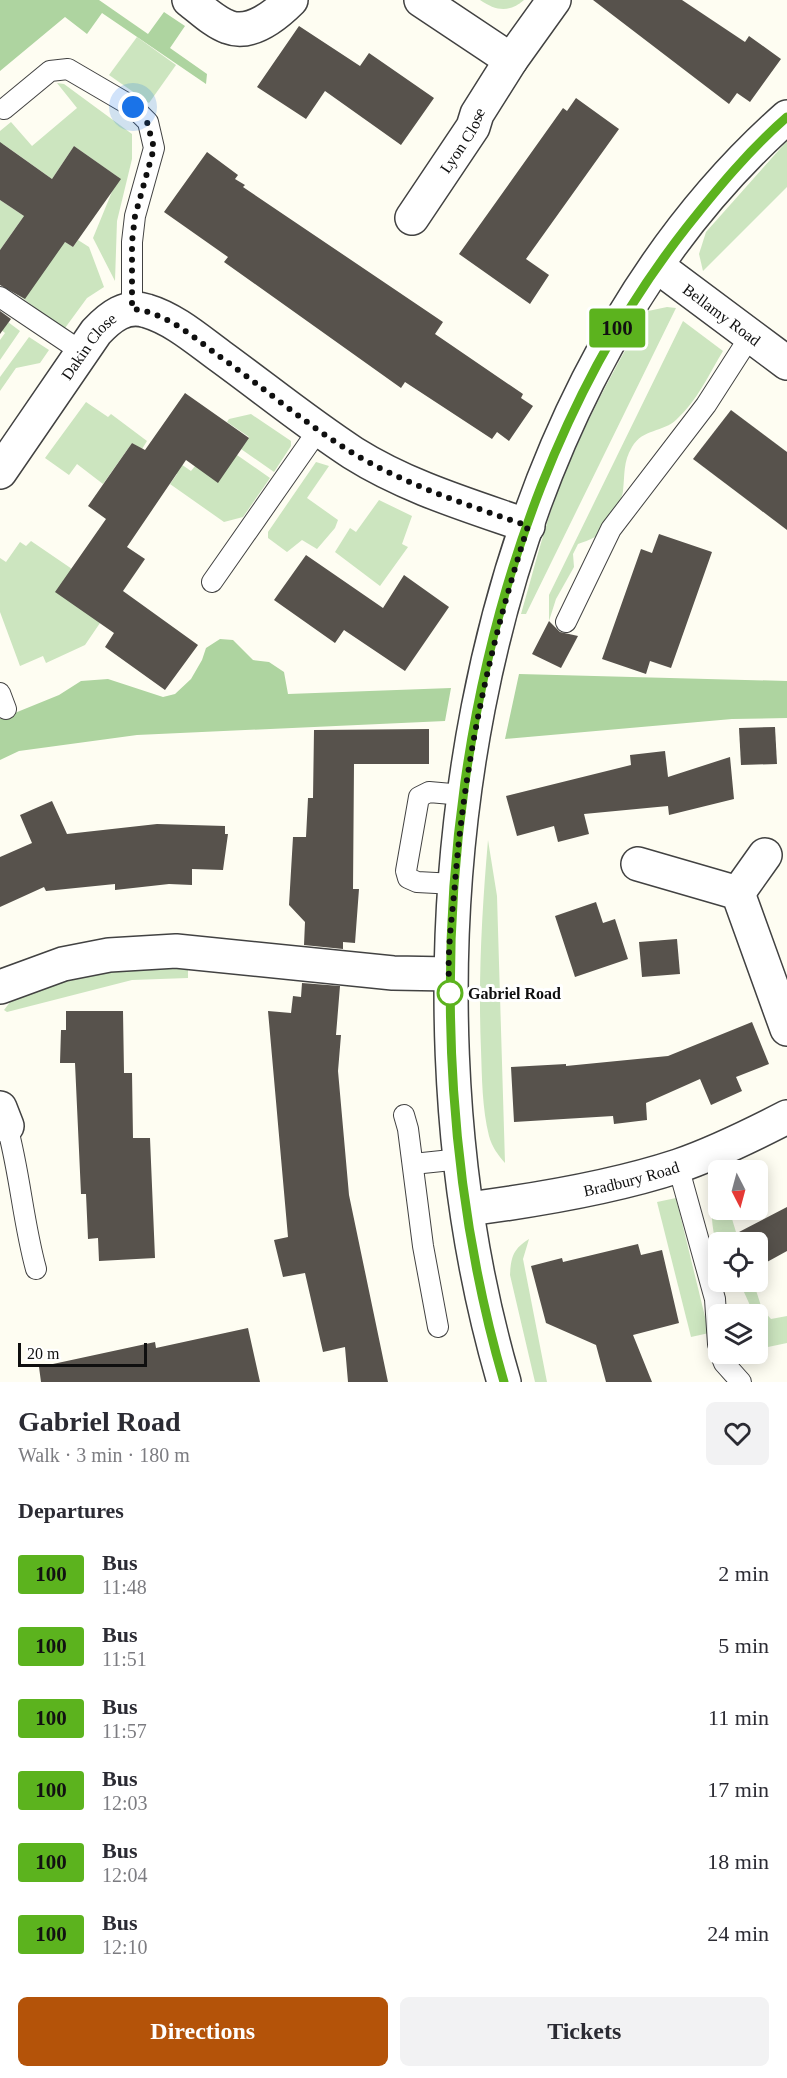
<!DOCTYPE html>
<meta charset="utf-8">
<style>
body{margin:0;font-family:"Times New Roman",serif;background:#f2f2f3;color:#2b2b33;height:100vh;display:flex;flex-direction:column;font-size:22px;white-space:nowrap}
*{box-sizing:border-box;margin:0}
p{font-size:20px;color:#7c7c81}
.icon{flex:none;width:33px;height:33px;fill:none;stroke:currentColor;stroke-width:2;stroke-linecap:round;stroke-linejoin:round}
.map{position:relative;height:1382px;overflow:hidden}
.details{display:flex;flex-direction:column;background:#fff;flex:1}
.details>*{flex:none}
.badge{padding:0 12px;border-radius:4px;font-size:21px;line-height:39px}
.needle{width:39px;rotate:174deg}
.fabs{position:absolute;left:708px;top:1160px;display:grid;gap:12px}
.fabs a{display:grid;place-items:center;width:60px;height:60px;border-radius:9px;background:#fff;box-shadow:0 3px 15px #0003;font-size:30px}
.scale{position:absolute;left:18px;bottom:15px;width:129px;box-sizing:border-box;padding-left:6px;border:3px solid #0f0f0f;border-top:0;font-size:16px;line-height:21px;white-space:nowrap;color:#0f0f0f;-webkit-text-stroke:4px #fff;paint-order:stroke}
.you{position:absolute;width:30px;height:30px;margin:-15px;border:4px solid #fff;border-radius:50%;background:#1a73e8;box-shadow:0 0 0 9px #1a73e833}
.map>.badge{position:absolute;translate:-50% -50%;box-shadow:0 0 0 3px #fff}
h2{padding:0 18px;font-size:22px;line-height:54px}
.round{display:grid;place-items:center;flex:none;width:63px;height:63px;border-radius:9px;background:#f2f2f3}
.summary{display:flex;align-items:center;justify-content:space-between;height:102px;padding:0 18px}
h1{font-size:28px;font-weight:700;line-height:45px}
.primary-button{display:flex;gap:12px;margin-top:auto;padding:12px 18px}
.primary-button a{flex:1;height:69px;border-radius:9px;background:#b45309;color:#fff;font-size:24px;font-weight:700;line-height:69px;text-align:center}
.primary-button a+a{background:#f2f2f3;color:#2b2b33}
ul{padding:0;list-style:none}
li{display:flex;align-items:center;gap:18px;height:72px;padding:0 18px}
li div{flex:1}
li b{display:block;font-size:22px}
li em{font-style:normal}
li .badge{min-width:66px;font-weight:700;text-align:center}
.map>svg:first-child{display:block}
</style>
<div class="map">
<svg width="787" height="1382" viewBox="0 0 787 1382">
<rect width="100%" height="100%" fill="#fefdf2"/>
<g fill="#cce5bf">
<path d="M 480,0 L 524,0 C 509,13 496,11 480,0 Z"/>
<path d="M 137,37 L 176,65 L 149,103 L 109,75 Z"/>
<path d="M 57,83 L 64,84 L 132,134 L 132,159 L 117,221 L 115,281 L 93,238 L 118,177 L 74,146 L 52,179 L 3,144 L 0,148 L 0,131 L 11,122 L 32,146 L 77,108 Z"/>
<path d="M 787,141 L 787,187 L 703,271 L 699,254 L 706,232 Z"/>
<path d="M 0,200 L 24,216 L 0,250 Z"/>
<path d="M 78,240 L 89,247 L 104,287 L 87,298 L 65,328 L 62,328 L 0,281 L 65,242 L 73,247 Z"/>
<path d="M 667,307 L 676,308 L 526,614 L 521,614 C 533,573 543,531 558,491 C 582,428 614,368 648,311 Z"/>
<path d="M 0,316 L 20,331 L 0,360 L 0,340 L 5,333 L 0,329 Z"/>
<path d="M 683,321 L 723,351 C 709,374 697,401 677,419 C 663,433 643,428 632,447 C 623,462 625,474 623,491 C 622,501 604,532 595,537 C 590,540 583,542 578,544 L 573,554 L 574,567 L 556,599 L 549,621 L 549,595 Z"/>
<path d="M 29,337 L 49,350 L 40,363 L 16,368 L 0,391 L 0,377 Z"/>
<path d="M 86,402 L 108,417 L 111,414 L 147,441 L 142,449 L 132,443 L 103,484 L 77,464 L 69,475 L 45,458 Z"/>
<path d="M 251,414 L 291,441 L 291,446 L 274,472 L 241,449 L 249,437 L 227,422 L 229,419 Z"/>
<path d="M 237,455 L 270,478 L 243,517 L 224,522 L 170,484 L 177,474 L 165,465 L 172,458 L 191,471 L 195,466 Z"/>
<path d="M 316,462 L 329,466 L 307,498 L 338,520 L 335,528 L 317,549 L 302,540 L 287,552 L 268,538 L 268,532 Z"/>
<path d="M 379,500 L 412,516 L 402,544 L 408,547 L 380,586 L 335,552 L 350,528 L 356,532 Z"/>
<path d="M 31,541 L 72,569 L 100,623 L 85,645 L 46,663 L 43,656 L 20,666 L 0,612 L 0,558 L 6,562 L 20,542 L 26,546 Z"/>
<path d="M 488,840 L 497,896 L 505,1163 C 498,1155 492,1147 489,1136 C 482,1108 482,1078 481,1050 C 478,980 482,909 488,840 Z"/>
<path d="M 188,967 L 188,978 L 132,980 L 7,1012 L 4,1010 L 14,997 L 76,977 L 110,970 Z"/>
<path d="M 718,1181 L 718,1209 L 729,1209 L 739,1242 L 718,1242 L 718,1250 C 711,1228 710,1206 714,1183 Z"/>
<path d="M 676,1198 L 709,1333 L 691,1337 L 657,1202 Z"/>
<path d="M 529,1239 L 523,1259 L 547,1382 L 535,1382 L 510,1275 C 511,1257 513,1249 529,1239 Z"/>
<path d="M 739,1281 L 753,1281 L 762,1309 L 771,1319 L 787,1316 L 787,1343 L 759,1349 L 761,1357 L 757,1358 L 752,1353 L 758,1353 L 758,1314 L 752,1314 L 753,1312 Z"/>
</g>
<g fill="#aed4a0">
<path d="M 0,0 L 99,0 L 148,34 L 164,12 L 185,26 L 170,48 L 207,74 L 206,84 L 102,13 L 87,34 L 65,17 L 0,71 Z"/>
<path d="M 220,639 L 233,640 L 253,660 L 269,662 L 284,672 L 288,694 L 451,688 L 445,721 L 137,735 L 19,751 L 0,760 L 0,719 L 59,695 L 81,681 L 108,679 L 163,697 L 175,694 L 191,679 L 202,660 L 206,648 Z"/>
<path d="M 519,674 L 787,681 L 787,718 L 732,719 L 505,739 Z"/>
</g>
<g fill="#57524c">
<path d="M 593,0 L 682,0 L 745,42 L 749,36 L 781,59 L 750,102 L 737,93 L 729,104 Z"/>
<path d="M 299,26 L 360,66 L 369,53 L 434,98 L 401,145 L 325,91 L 306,119 L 257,87 Z"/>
<path d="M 576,98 L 619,129 L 526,259 L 549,275 L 530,304 L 459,254 L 563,108 L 567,111 Z"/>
<path d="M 0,142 L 52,179 L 74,146 L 121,179 L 73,247 L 65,242 L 25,299 L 0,285 L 0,250 L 24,216 L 0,200 Z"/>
<path d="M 207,152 L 238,175 L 235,179 L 245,185 L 243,187 L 443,322 L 435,334 L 523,394 L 521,398 L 533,406 L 509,441 L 497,432 L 492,439 L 405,382 L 401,388 L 224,262 L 228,257 L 164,212 Z"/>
<path d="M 0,311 L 11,319 L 0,334 Z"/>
<path d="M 185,393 L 249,438 L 218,483 L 186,460 L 127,547 L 145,559 L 123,591 L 198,645 L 165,690 L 105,647 L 114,633 L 55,592 L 106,519 L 88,506 L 132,443 L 145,450 Z"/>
<path d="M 731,410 L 787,452 L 787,530 L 693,459 Z"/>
<path d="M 659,534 L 712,552 L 671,668 L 650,661 L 646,674 L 602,659 L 641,549 L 652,553 Z"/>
<path d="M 306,555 L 383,608 L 404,575 L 449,607 L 405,671 L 344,630 L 335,643 L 274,600 Z"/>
<path d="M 549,621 L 560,632 L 578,636 L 561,668 L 532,654 Z"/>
<path d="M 775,727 L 777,764 L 741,765 L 739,728 Z"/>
<path d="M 429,729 L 429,764 L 354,764 L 353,889 L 359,889 L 355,943 L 343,942 L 343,949 L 304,945 L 305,922 L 289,905 L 293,837 L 306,837 L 308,798 L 313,798 L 314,730 Z"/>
<path d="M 665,751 L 668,777 L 730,757 L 734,799 L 669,815 L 668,806 L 584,814 L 589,834 L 558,842 L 554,826 L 517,836 L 506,796 L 631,765 L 630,755 Z"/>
<path d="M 52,801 L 67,834 L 157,824 L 225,826 L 225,834 L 228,834 L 223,870 L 192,869 L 192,885 L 169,884 L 115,890 L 115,884 L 46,891 L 44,887 L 0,907 L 0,857 L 32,843 L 20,815 Z"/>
<path d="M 596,902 L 603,923 L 615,919 L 628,959 L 575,977 L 555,916 Z"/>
<path d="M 677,939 L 680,974 L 642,977 L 639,942 Z"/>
<path d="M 302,983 L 340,986 L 336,1035 L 341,1035 L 338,1071 L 349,1195 L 388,1382 L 348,1382 L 345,1347 L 323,1352 L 305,1273 L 283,1277 L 274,1240 L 288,1237 L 268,1011 L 291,1013 L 293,996 L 301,997 Z"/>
<path d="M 66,1011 L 123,1011 L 124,1073 L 132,1073 L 133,1138 L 150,1138 L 155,1258 L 99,1261 L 98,1238 L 88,1239 L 86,1194 L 81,1194 L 75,1063 L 60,1063 L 61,1030 L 66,1030 Z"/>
<path d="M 752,1022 L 769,1064 L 736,1077 L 742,1091 L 711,1105 L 700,1079 L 646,1103 L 647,1120 L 614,1124 L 613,1116 L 514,1122 L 511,1067 L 566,1064 L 566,1066 L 668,1056 Z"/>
<path d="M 787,1207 L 787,1251 L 758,1267 L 758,1242 L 745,1242 L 739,1232 Z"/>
<path d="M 638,1244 L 641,1255 L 662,1250 L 679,1323 L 633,1335 L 652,1382 L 606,1382 L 596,1345 L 546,1323 L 531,1266 L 562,1258 L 563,1262 Z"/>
<path d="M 248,1328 L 260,1382 L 41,1382 L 39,1367 L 155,1342 L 156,1348 Z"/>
</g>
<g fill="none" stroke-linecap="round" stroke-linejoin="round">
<g stroke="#424242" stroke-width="22">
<g id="service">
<path d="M 4,109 L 50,71 L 68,69 L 133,107 L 148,122 L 154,148 L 135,216 L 132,242 L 132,309"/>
<path d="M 0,297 L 82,352"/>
<path d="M 212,582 L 319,429"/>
<path d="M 566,622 L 611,529 L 706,405 L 751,335"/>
<path d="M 0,693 L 6,709"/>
<path d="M 455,884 L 417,882 L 408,878 L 406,871 L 419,797 L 429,792 L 463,795"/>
<path d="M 404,1115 L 408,1129 L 423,1246 L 438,1327"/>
<path d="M 7,1126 C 20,1173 23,1222 36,1269"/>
<path d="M 413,1164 L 461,1159"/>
<path d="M 678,1166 L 715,1299 L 718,1344"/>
<path d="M 720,1353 L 724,1363 L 741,1382"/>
</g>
</g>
<g stroke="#424242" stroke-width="36">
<g id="minor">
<path d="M 189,0 C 201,9 214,22 228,27 C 251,36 277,14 291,0"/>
<path d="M 421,0 L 511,60 L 554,0"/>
<path id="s1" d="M 412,218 L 473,127 L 477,114 L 511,60"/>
<path id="s2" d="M 657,266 L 787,363"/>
<path id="s3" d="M 0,472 L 96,332 C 110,317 126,304 147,311 C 174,319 198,340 220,356 C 264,388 307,423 353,453 C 407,487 468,505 528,526"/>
<path d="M 638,864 L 738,893 L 787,1029"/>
<path d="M 738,893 L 765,855"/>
<path d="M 0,987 L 63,964 L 109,955 L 176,951 L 393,973 L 450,974"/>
<path d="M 0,1108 L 7,1126"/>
<path id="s4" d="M 468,1209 C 538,1200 611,1188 678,1166 C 716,1153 752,1135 787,1117"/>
</g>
</g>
<g stroke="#424242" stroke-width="36">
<path id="tertiary" d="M 504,1382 C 386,979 459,408 787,117"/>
</g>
<use href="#service" stroke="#fff" stroke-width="20"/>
<use href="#minor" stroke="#fff" stroke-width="33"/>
<use href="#tertiary" stroke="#fff" stroke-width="33"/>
</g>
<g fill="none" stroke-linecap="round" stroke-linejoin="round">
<g stroke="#fff" stroke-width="14">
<path id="line" d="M 504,1382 C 397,1015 446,535 686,228 C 717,189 749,150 787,117"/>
</g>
<use href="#line" stroke="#5cb31e" stroke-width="9"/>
<path stroke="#0f0f0f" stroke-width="6" stroke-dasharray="0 10.8" d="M 133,107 L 147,122 L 154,148 L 135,216 L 132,242 L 132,309 C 166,312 193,337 219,356 C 264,388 308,426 356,455 C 411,487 468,505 528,526 C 490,645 465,758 455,883 C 452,919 446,957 450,993"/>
</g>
<circle fill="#fff" stroke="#5cb31e" stroke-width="3" cx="450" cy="993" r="12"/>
<g text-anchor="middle" stroke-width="6" stroke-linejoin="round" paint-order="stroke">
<g font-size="16" fill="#0f0f0f" stroke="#fff">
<text dy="6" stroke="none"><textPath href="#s1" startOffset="93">Lyon Close</textPath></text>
<text dy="6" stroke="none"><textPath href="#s2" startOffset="81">Bellamy Road</textPath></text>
<text dy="6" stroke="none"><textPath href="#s3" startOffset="154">Dakin Close</textPath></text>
<text dy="6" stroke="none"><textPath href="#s4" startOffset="166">Bradbury Road</textPath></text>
</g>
<g font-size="16" font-weight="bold" fill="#0f0f0f" stroke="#fff" text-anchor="start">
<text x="468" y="999">Gabriel Road</text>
</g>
</g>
</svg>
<div class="fabs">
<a><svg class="needle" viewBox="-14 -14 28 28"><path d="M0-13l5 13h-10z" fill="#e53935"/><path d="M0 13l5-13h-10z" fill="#7c7c81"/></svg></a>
<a><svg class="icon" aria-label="locate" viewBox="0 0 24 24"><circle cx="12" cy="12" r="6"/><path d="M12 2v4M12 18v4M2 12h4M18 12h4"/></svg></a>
<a><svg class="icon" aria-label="layers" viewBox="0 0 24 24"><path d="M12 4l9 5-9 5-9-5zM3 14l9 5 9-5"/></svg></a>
</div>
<div class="scale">20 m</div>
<div class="you" style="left:133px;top:107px"></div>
<b class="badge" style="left:617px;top:328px;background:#5cb31e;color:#111">100</b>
</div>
<section class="details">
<div class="summary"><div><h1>Gabriel Road</h1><p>Walk · 3 min · 180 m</p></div><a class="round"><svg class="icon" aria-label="heart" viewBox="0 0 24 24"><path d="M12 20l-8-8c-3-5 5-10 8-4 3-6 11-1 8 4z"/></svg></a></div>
<h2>Departures</h2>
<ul>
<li><span class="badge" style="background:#5cb31e;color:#111">100</span><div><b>Bus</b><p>11:48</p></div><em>2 min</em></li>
<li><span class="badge" style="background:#5cb31e;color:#111">100</span><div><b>Bus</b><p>11:51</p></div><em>5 min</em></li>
<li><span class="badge" style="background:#5cb31e;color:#111">100</span><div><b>Bus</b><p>11:57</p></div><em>11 min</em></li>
<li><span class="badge" style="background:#5cb31e;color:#111">100</span><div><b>Bus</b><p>12:03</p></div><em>17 min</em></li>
<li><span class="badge" style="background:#5cb31e;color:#111">100</span><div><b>Bus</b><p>12:04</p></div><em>18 min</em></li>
<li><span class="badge" style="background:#5cb31e;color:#111">100</span><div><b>Bus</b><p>12:10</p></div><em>24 min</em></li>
</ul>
<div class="primary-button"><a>Directions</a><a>Tickets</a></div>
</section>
